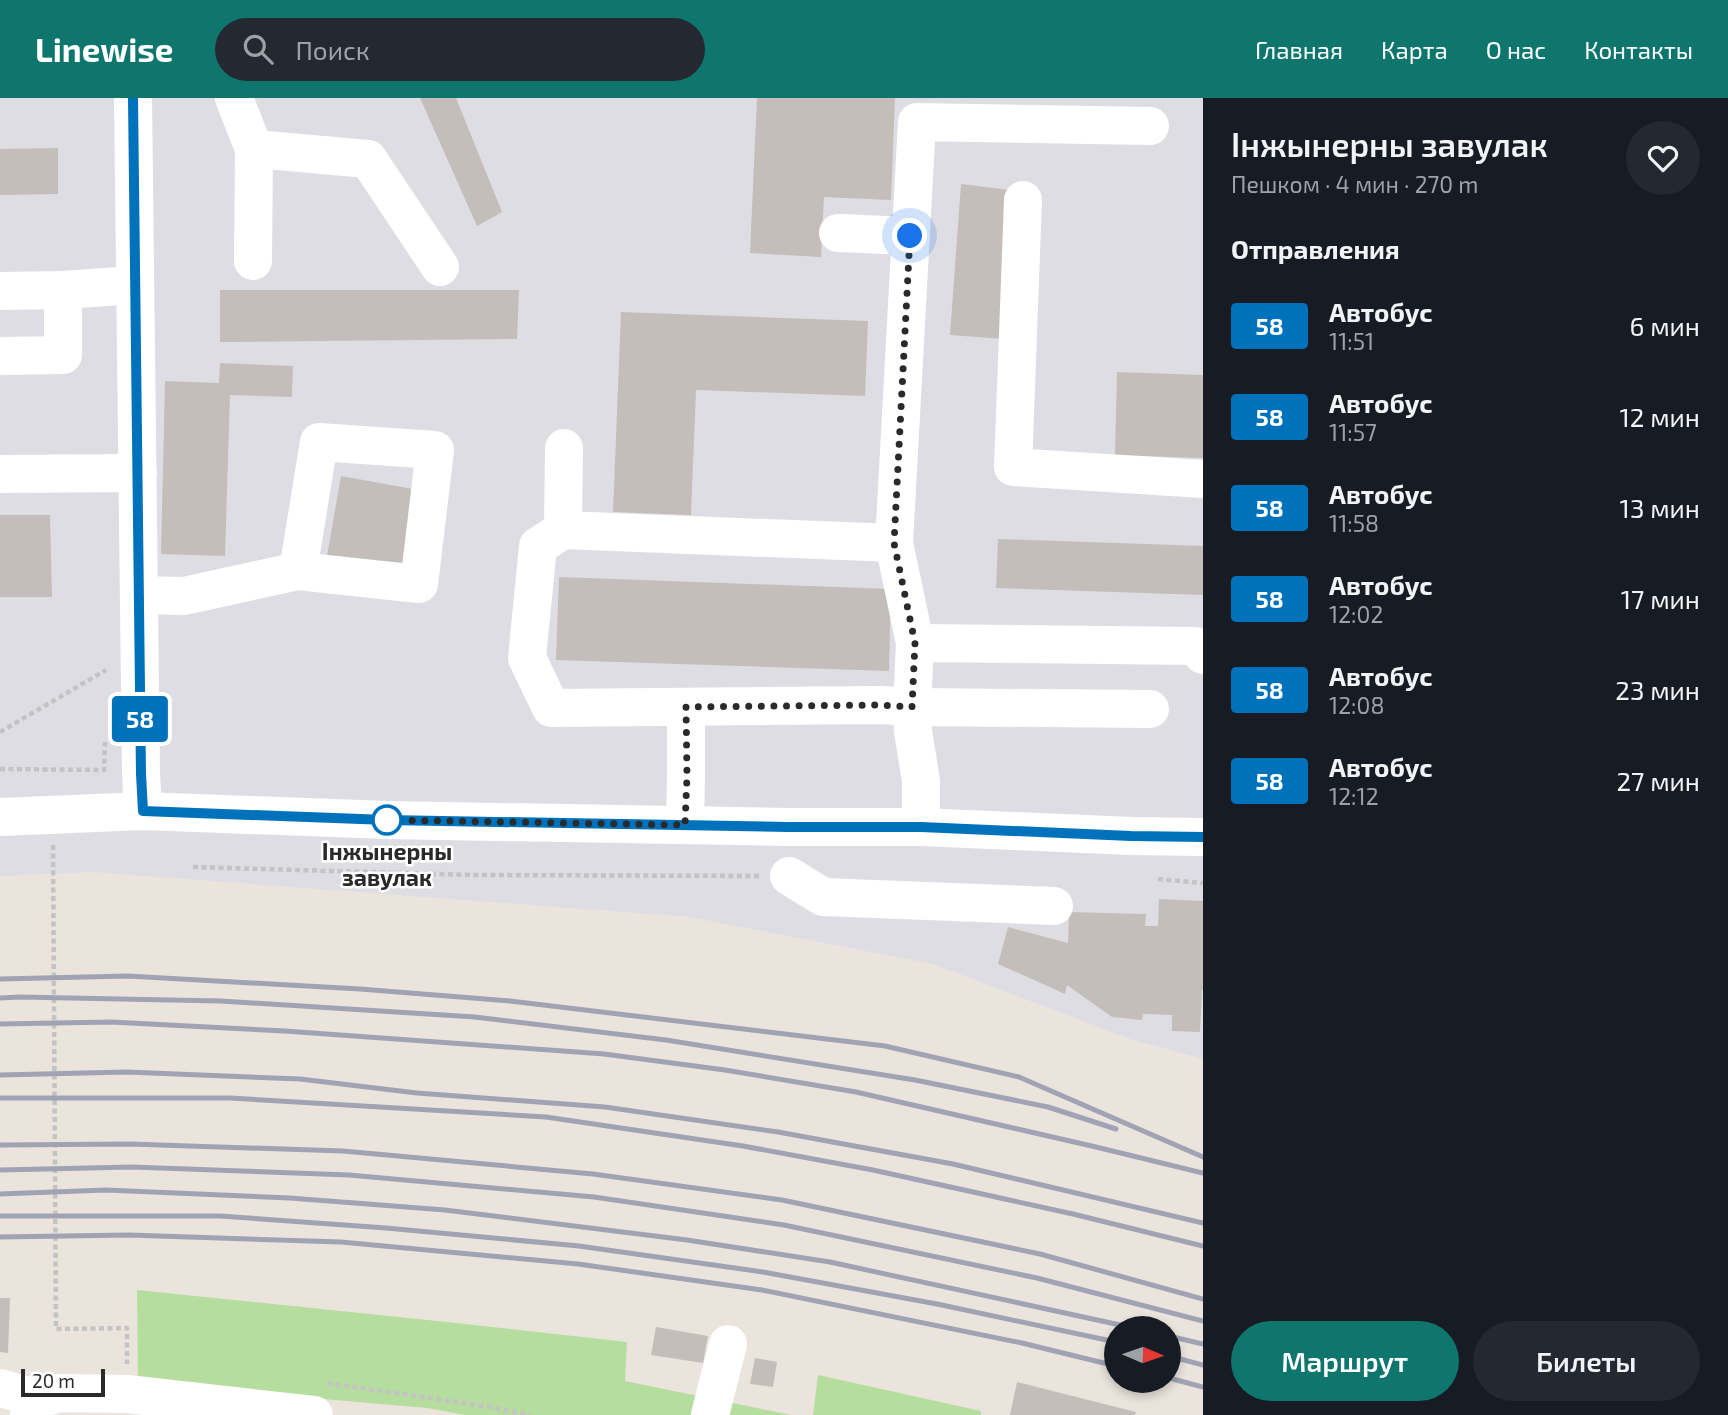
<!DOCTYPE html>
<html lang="ru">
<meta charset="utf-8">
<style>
body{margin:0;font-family:"Exo 2",sans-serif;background:#242831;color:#f1f3f6;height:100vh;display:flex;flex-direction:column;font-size:26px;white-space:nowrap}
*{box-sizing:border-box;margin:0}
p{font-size:23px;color:#9ea1a6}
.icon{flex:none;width:38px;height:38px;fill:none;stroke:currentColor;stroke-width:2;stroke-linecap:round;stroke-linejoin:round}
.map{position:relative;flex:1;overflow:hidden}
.sheet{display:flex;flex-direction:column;background:#171b24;width:525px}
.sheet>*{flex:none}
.badge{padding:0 14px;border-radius:5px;font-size:24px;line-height:46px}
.needle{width:46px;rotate:92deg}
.fabs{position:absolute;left:1104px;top:1218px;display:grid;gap:14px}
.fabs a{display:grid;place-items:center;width:77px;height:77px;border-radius:50%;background:#171b24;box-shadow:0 4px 10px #0003;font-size:35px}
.scale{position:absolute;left:21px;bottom:18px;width:84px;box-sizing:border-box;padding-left:7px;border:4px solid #2a2a2a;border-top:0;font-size:19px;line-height:24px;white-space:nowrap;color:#2a2a2a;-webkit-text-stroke:5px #fff;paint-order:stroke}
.you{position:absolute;width:35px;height:35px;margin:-18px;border:5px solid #fff;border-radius:50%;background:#1a73e8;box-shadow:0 0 0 10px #1a73e833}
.map>.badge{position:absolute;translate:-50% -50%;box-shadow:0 0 0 4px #fff}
h2{padding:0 28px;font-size:26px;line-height:63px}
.round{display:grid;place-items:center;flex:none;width:74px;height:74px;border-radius:37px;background:#242831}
.head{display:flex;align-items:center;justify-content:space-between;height:119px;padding:0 28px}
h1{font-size:33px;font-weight:600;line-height:52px}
.action{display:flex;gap:14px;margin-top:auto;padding:14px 28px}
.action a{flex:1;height:80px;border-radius:42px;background:#0f766e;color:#fff;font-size:28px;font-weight:600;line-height:80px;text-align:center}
.action a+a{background:#242831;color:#f1f3f6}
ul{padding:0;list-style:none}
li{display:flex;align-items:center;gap:21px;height:91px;padding:0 28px}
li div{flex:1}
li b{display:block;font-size:26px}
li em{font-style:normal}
li .badge{min-width:77px;font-weight:700;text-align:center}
header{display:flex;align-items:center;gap:42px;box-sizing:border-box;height:98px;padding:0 35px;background:#0f766e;color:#fff}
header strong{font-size:33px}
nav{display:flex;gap:38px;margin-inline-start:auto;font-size:24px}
.search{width:490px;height:63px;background:#242831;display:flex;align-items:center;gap:18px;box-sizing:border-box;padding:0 24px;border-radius:38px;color:#9ea1a6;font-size:26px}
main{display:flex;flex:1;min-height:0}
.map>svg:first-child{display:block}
</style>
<header>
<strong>Linewise</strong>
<div class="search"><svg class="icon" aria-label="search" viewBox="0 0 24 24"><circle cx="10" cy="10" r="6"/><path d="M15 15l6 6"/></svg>Поиск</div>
<nav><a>Главная</a><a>Карта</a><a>О нас</a><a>Контакты</a></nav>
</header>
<main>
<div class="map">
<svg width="1203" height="1317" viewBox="0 0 1203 1317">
<rect width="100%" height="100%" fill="#ebe4dd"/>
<path fill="#dfdde4" d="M 0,0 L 1203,0 L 1203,961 L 1130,941 L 933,866 L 690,819 L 93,774 L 0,778 Z"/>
<g fill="#b5dd9d">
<path d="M 137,1192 L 447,1224 L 627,1244 L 625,1283 L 791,1317 L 465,1317 L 427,1310 L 138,1285 Z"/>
<path d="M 818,1277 L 981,1313 L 981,1317 L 813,1317 Z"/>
</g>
<g fill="#c3beb9">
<path d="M 420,0 L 456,0 L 502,114 L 477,128 Z"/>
<path d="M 757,0 L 895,0 L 891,102 L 824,99 L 821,159 L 750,155 Z"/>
<path d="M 58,50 L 58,96 L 0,97 L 0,51 Z"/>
<path d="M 961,86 L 1010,92 L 1003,241 L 950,237 Z"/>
<path d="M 220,192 L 519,192 L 517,241 L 220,244 Z"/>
<path d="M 621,214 L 868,223 L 865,298 L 696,292 L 691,417 L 613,414 Z"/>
<path d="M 220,265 L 293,268 L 292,299 L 230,297 L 225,458 L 161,456 L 165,283 L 219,285 Z"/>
<path d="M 1117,274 L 1203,277 L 1203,360 L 1115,357 Z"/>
<path d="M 341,378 L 418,392 L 405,471 L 327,458 Z"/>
<path d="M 0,417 L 50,417 L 52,499 L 0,499 Z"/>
<path d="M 998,441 L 1203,448 L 1203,497 L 996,490 Z"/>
<path d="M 559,479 L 891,491 L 889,573 L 556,562 Z"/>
<path d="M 1159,801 L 1203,803 L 1203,892 L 1202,892 L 1200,934 L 1172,933 L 1172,917 L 1143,916 L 1142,922 L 1112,919 L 1067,887 L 1065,896 L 998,866 L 1008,829 L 1068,845 L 1069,814 L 1146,816 L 1145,828 L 1158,828 Z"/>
<path d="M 0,1200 L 10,1200 L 8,1255 L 0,1254 Z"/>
<path d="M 656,1229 L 708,1238 L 703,1265 L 651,1257 Z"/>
<path d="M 755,1260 L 777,1264 L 773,1289 L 750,1286 Z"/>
<path d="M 1017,1284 L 1136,1314 L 1135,1317 L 1010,1317 Z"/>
</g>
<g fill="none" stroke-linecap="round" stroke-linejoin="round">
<g stroke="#c3c3c3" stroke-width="4.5" stroke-dasharray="5 3.5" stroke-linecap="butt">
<path d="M 0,634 L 106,572"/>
<path d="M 0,671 L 104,672 L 105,644"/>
<path d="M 53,747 L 56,1231 L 127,1230 L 127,1266"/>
<path d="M 193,769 L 472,777 L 759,778"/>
<path d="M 1158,781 L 1203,785"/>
<path d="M 327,1285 L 484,1308 L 530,1317"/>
</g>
<g stroke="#fff" stroke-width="38">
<path d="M 133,0 L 141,676 L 143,713"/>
<path d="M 234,0 L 254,51 L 253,163"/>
<path d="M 1150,28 L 917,24 L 894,445 L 915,545 L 912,609 L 1150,611"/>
<path d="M 254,51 L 368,61 L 440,169"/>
<path d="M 1023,102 L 1013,369 L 1203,381"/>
<path d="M 838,135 L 910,138"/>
<path d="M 0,193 L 63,192"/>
<path d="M 0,258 L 63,257 L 63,192 L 135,187"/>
<path d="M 564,350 L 563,432 L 894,445"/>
<path d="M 0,376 L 138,375"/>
<path d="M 563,432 L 538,448 L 527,560 L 551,610 L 880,607 L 912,609 L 913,633 L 921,683 L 921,729"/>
<path d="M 139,497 L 184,498 L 298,473 L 419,486 L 435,352 L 319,344 L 298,473"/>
<path d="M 915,545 L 1195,548 L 1203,557"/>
<path d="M 0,719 L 143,713 L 387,722 L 788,729 L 921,729 L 1131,738 L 1203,739"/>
<path d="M 685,727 L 686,678 L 686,609"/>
<path d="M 789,778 L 823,799 L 1054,808"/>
<path d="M 0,1290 L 40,1301"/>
<path d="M 29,1317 L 40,1301 L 59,1295 L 127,1296 L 314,1317"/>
<path d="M 710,1317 L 728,1246"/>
</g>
<g stroke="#a0a3b3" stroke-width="5">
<path d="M 0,881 L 128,878 L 360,891 L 510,903 L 885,948 L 1019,979 L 1203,1059"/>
<path d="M 0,900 L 20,899 L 221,903 L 475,919 L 666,942 L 915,982 L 1048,1009 L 1116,1031"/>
<path d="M 0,926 L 111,924 L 285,933 L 604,956 L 725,972 L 856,994 L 1096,1049 L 1203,1075"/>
<path d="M 0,977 L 127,974 L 300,981 L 417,995 L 605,1009 L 778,1034 L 953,1066 L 1203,1125"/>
<path d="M 0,1000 L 230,1000 L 546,1019 L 743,1048 L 873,1072 L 1073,1116 L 1203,1148"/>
<path d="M 0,1047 L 130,1046 L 343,1053 L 593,1076 L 782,1102 L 1040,1156 L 1203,1201"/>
<path d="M 0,1072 L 132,1069 L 349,1077 L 594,1099 L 784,1127 L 1037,1180 L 1203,1223"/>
<path d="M 0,1096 L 106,1092 L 290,1100 L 445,1112 L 687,1142 L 830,1164 L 1134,1230"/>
<path d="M 0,1118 L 220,1118 L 386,1130 L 579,1148 L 763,1174 L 937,1206 L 1116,1244"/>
<path d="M 0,1139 L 129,1137 L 341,1144 L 578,1166 L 762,1192 L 1022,1245 L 1116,1268"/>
<path d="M 1169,1238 L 1203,1246"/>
<path d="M 1169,1258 L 1203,1267"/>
<path d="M 1169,1280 L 1203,1289"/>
</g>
</g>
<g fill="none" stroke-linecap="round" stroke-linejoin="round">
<g stroke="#fff" stroke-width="16">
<path id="line" d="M 133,0 L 141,676 L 143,713 L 387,722 L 788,729 L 921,729 L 1131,738 L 1203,739"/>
</g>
<use href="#line" stroke="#0072bc" stroke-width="10"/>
<path stroke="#2a2a2a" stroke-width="7" stroke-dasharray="0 12.6" d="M 387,722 L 685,727 L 687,678 L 686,609 L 880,607 L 912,609 L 915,545 L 894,445 L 910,138"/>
</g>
<circle fill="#fff" stroke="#0072bc" stroke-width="3.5" cx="387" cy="722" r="14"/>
<g text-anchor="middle" stroke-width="5" stroke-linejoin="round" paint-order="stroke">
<g font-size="23" font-weight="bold" fill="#2a2a2a" stroke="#fff">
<text x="387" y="762">Інжынерны<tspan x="387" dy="26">завулак</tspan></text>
</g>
</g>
</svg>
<div class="fabs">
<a><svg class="needle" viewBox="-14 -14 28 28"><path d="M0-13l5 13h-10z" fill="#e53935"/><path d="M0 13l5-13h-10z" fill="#9ea1a6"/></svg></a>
</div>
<div class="scale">20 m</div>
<div class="you" style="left:910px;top:138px"></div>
<b class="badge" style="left:140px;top:621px;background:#0072bc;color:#fff">58</b>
</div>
<section class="sheet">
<div class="head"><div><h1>Інжынерны завулак</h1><p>Пешком · 4 мин · 270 m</p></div><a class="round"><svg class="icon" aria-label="heart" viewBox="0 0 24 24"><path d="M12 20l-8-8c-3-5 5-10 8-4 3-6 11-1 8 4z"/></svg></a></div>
<h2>Отправления</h2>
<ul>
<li><span class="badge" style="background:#0072bc;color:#fff">58</span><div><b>Автобус</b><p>11:51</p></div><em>6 мин</em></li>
<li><span class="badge" style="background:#0072bc;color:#fff">58</span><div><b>Автобус</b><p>11:57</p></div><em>12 мин</em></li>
<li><span class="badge" style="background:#0072bc;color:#fff">58</span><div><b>Автобус</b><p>11:58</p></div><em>13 мин</em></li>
<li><span class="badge" style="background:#0072bc;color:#fff">58</span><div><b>Автобус</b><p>12:02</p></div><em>17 мин</em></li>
<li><span class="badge" style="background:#0072bc;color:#fff">58</span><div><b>Автобус</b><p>12:08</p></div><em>23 мин</em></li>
<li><span class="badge" style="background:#0072bc;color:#fff">58</span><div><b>Автобус</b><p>12:12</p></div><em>27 мин</em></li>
</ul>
<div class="action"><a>Маршрут</a><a>Билеты</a></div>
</section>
</main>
